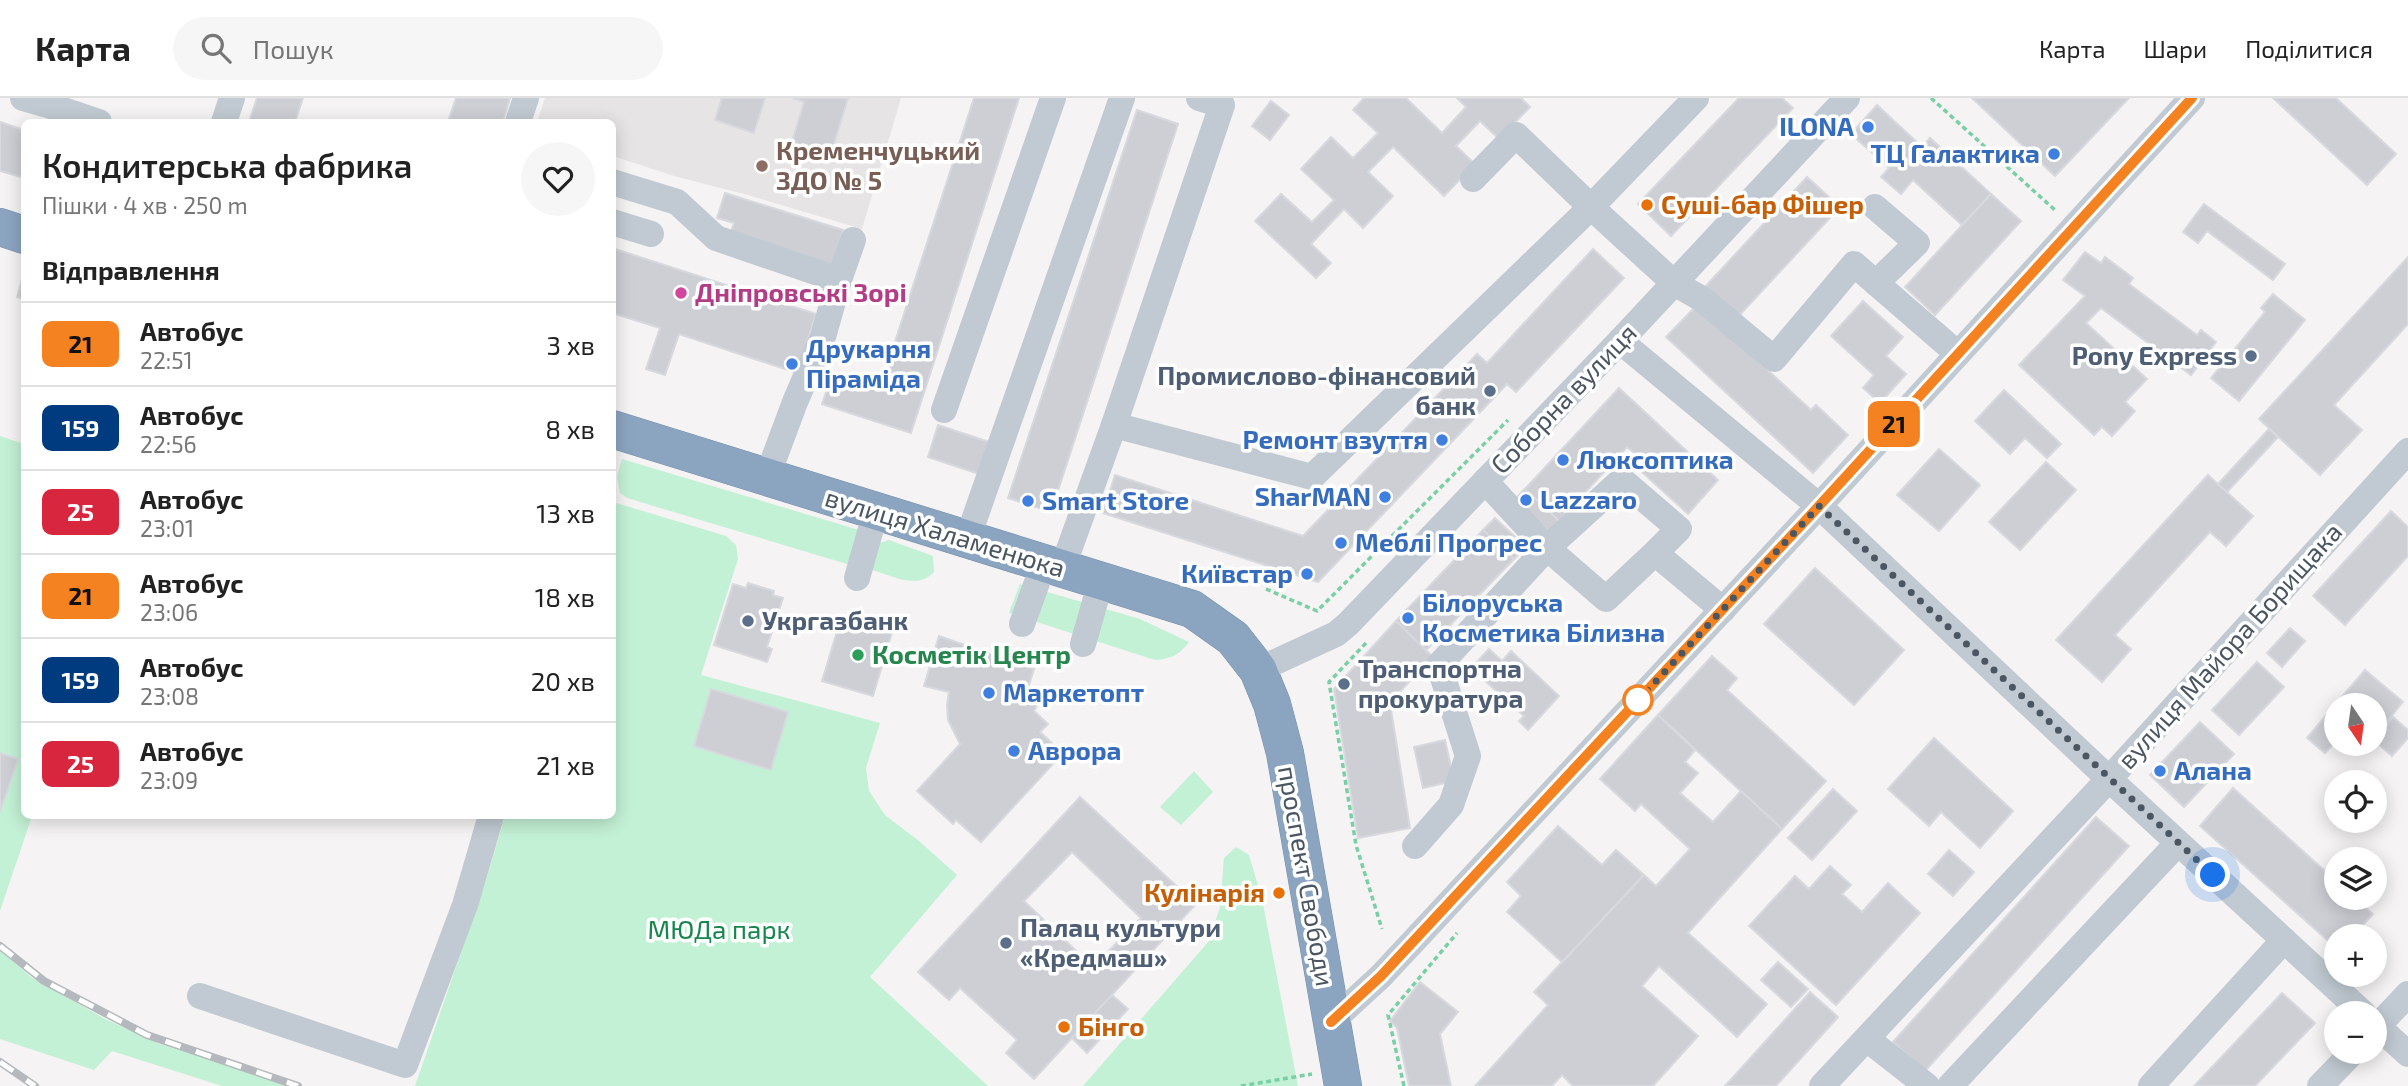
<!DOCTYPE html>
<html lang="uk">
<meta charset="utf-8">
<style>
body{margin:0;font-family:"Exo 2",sans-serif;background:#f6f6f6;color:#222;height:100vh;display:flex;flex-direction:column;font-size:26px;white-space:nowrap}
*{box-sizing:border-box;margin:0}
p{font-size:23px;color:#767676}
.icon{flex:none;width:38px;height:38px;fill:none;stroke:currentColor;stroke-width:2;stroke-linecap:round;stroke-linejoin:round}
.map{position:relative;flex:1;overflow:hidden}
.drawer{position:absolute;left:21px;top:21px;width:595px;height:700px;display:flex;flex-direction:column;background:#fff;border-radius:10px;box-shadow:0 4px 18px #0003}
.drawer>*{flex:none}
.badge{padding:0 14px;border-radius:10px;font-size:24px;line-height:46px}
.needle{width:46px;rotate:167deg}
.tools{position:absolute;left:2324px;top:595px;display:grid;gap:14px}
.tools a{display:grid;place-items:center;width:63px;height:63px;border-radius:50%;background:#fff;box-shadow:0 4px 18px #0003;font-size:35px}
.you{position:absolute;width:35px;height:35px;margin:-18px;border:5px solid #fff;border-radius:50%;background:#1a73e8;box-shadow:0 0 0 10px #1a73e833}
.map>.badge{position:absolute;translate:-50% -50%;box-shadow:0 0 0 4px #fff}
h2{padding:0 21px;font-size:26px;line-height:63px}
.round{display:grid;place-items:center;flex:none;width:74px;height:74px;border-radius:37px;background:#f6f6f6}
.headline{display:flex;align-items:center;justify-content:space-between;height:119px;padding:0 21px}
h1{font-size:33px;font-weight:600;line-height:52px}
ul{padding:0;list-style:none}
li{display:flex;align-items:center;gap:21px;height:84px;padding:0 21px;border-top:2px solid #e0e0e0}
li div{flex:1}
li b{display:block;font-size:26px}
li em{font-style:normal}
li .badge{min-width:77px;font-weight:700;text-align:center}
header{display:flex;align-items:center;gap:42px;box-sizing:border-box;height:98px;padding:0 35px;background:#fff;border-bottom:2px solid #e0e0e0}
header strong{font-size:33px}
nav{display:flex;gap:38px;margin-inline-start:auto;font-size:24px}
.search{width:490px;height:63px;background:#f6f6f6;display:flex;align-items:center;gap:18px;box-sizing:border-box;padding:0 24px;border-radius:38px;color:#767676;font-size:26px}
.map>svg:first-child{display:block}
</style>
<header>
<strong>Карта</strong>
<div class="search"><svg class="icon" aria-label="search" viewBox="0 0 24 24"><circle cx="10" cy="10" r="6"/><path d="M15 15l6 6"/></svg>Пошук</div>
<nav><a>Карта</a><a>Шари</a><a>Поділитися</a></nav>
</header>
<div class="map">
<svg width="2408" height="988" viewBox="0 0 2408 988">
<rect width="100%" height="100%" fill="#f5f3f3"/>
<path fill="#e6e4e5" d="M 545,0 L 901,0 L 862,131 L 748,97 L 674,78 L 613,58 L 612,24 L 537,24 Z"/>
<g fill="#c3f1d5">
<path d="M 0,338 L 24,346 L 24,718 L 32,718 L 0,813 Z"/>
<path d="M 622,361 L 859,432 L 855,463 L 847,466 L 627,400 L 620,395 L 617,379 Z"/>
<path d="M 613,404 L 726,438 L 736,447 L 738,461 L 701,577 L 880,625 L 866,670 L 869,693 L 885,717 L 919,743 L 957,777 L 870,879 L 988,988 L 415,988 L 487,779 L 505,718 L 612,718 Z"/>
<path d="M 889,442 L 933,458 L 934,474 C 917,492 893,478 872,472 L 874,447 Z"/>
<path d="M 1020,486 L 1140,521 L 1189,544 C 1179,557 1171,561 1155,562 L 1009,515 Z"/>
<path d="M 1194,673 L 1213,694 L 1181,727 L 1160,709 Z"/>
<path d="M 1236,749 L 1249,757 L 1262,801 L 1298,988 L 1083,988 L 1209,843 L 1220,809 L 1224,760 Z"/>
<path d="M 0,852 L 31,879 L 107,922 L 160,946 L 299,988 L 222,988 L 112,953 L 94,972 L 0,941 Z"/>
</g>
<g fill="#cdcfd5" stroke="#d7d9de" stroke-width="2" fill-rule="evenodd">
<path d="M 257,0 L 303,0 L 295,24 L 249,24 Z"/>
<path d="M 456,0 L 510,0 L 503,24 L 448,24 Z"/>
<path d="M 722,0 L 765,0 L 754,35 L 715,22 Z"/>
<path d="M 793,0 L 848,0 L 830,59 L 791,47 L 804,4 Z"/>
<path d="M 974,0 L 1019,0 L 911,335 L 822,306 L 832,277 L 879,293 Z"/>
<path d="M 1364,0 L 1406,0 L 1442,35 L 1466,9 L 1457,0 L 1521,0 L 1530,9 L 1499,41 L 1480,23 L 1456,48 L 1475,66 L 1444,98 L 1393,49 L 1368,74 L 1393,98 L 1363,130 L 1344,111 L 1311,146 L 1331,165 L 1316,180 L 1255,123 L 1281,96 L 1312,124 L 1334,102 L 1301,71 L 1331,39 L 1353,60 L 1378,35 L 1353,12 Z"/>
<path d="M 1739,0 L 1782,0 L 1793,10 L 1671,138 L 1638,106 Z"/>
<path d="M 1972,0 L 2129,0 L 2055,78 Z"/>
<path d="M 2273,0 L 2336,0 L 2396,56 L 2367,87 Z"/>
<path d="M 1271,3 L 1289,17 L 1270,42 L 1252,28 Z"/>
<path d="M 1877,7 L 1922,49 L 1930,40 L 1991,96 L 1962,127 L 1913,82 L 1901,96 L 1881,79 L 1889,70 L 1851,36 Z"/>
<path d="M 1137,12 L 1178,26 L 1051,414 L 1008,400 Z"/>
<path d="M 0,24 L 24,32 L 24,80 L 0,73 Z"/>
<path d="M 1807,79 L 1840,109 L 1736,221 L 1703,191 Z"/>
<path d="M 725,95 L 843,132 L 831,170 L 730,137 L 734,125 L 717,120 Z"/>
<path d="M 1991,96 L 2021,123 L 1935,217 L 1905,189 Z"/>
<path d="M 2204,106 L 2285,166 L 2273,182 L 2207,133 L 2198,145 L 2183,134 Z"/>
<path d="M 612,150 L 816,216 L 797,275 L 679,236 L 665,277 L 646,271 L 660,230 L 612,215 Z"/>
<path d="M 1593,151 L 1624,180 L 1516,294 L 1507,286 L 1318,484 L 1103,415 L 1115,377 L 1303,438 L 1477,256 L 1487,265 Z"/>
<path d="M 2085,154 L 2101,165 L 2105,159 L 2133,180 L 2129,186 L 2197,237 L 2201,232 L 2216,244 L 2191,277 L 2101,210 L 2086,225 L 2147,281 L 2125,304 L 2135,313 L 2112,338 L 2102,329 L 2094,337 L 2019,267 L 2085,198 L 2063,182 Z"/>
<path d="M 2408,159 L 2408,226 L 2334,307 L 2362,332 L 2320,377 L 2259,321 Z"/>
<path d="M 24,175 L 24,201 L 17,199 Z"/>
<path d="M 2273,196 L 2305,222 L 2239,303 L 2211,280 L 2265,214 L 2261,210 Z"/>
<path d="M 1863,203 L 1903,239 L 1886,258 L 1906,276 L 1880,305 L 1863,290 L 1874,277 L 1831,238 Z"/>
<path d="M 1697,207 L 1811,312 L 1816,307 L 1848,337 L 1813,375 L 1666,239 Z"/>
<path d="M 1619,290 L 1718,382 L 1688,416 L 1632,365 L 1638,358 L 1627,349 L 1559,423 L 1525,391 Z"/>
<path d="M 2004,292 L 2061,346 L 2047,360 L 2025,340 L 2010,356 L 1975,323 Z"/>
<path d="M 938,327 L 989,344 L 979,376 L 928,359 Z"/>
<path d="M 2269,331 L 2278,339 L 2227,394 L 2218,386 Z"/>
<path d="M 1939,351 L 1980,387 L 1939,433 L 1897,397 Z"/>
<path d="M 2046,364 L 2076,392 L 2020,452 L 1989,424 Z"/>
<path d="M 2208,377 L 2253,418 L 2226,448 L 2210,434 L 2115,537 L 2131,551 L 2102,584 L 2056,542 Z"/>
<path d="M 1525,391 L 1559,423 L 1549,433 L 1515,401 Z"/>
<path d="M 2391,413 L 2408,429 L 2408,458 L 2345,527 L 2313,498 Z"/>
<path d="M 1495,420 L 1526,449 L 1514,461 L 1483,432 Z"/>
<path d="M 1483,432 L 1514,461 L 1426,552 L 1396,523 Z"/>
<path d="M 1815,470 L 1904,552 L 1854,607 L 1764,526 Z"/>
<path d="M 748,485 L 774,493 L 773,497 L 783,500 L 767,549 L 772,551 L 767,564 L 714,547 L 733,486 L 746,490 Z"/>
<path d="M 842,517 L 893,531 L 873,598 L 822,583 Z"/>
<path d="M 1396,523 L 1432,558 L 1390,605 L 1410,730 L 1358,740 L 1334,591 Z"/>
<path d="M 2290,530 L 2305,543 L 2282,569 L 2267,555 Z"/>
<path d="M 939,538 L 1034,571 L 1028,590 L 1036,599 L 1038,605 L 1034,613 L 1048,626 L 1040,634 L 1063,655 L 981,744 L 956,722 L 953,726 L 917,693 L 960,646 L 948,622 L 947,607 L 949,594 L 924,588 Z"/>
<path d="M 1489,551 L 1502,563 L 1511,553 L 1559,598 L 1528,632 L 1519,623 L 1524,618 L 1484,582 L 1487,579 L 1474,567 Z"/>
<path d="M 1712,558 L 1737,580 L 1727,592 L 1826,683 L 1782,731 L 1658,617 Z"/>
<path d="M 2257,564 L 2284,589 L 2239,637 L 2212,612 Z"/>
<path d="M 2365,572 L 2403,604 L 2375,638 L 2375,607 L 2336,607 L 2336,643 L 2325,655 L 2307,640 Z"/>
<path d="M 711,591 L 788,614 L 771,672 L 694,648 Z"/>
<path d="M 1658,617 L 1695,652 L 1685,664 L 1698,675 L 1680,695 L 1713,724 L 1741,693 L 1782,731 L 1688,835 L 1767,906 L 1737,939 L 1659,868 L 1642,888 L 1698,938 L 1653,988 L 1573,988 L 1562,977 L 1552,988 L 1475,988 L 1548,907 L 1534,894 L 1644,777 L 1656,788 L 1690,751 L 1641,706 L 1635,713 L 1600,681 Z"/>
<path d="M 2393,619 L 2408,632 L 2408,640 L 2392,658 L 2375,643 L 2375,639 Z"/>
<path d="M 2200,624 L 2234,656 L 2184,709 L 2150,677 Z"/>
<path d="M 1934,640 L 2013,713 L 1980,750 L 1941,714 L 1929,728 L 1888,691 Z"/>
<path d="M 1445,642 L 1454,683 L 1423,690 L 1414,649 Z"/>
<path d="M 0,655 L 18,661 L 0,714 Z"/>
<path d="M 2233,690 L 2336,783 L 2336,800 L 2355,800 L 2373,816 L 2353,838 L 2336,838 L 2336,850 L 2200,728 Z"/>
<path d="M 1833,691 L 1857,713 L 1812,762 L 1788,740 Z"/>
<path d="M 1080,699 L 1196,806 L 1034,981 L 1006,955 L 1017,942 L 960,890 L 949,902 L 918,874 ZM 1072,754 L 1141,820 L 1093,869 L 1024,803 Z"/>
<path d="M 2096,719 L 2129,748 L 1925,973 L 1893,944 Z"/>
<path d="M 1558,728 L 1602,767 L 1616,752 L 1644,777 L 1562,864 L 1507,814 L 1521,798 L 1507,784 Z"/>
<path d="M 1949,752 L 1974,774 L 1953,798 L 1928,776 Z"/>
<path d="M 1830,768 L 1851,787 L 1842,796 L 1862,814 L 1888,785 L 1920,815 L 1836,907 L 1749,828 L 1795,778 L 1809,791 Z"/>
<path d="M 1778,864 L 1808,891 L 1791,909 L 1761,882 Z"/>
<path d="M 1420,884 L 1458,914 L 1440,936 L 1451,988 L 1409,988 L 1397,930 L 1390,923 Z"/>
<path d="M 1810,894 L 1838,919 L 1776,988 L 1725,988 Z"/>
<path d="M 2282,895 L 2315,925 L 2255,988 L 2194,988 Z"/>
<path d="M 1112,897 L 1128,911 L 1087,955 L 1072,940 Z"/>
</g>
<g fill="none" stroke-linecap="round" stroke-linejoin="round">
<g stroke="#7690ad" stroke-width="38">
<g id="highway">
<path d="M 0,129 L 24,137"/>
<path d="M 612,331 L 1192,511 L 1233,540 L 1258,572 L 1272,606 L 1285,655 L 1343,988"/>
</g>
</g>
<g stroke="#7ad0a6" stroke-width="3.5" stroke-dasharray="5 3.5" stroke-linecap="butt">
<path d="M 1931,0 L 2056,113"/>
<path d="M 1266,491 L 1317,513 L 1508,322"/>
<path d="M 1366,545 L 1329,584 L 1356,747 L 1382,831"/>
<path d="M 1241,988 L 1312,976"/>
<path d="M 1404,988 L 1388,917 L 1457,835"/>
</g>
<g stroke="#c1cad2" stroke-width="26">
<path d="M 23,0 L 51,8"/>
<path d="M 52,0 L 51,8 L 99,24"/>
<path d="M 1199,0 L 1222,7 L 1114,327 L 1312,379 L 1591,109 L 1674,185 L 1702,201 L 1774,261 L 1854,166 L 1958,256"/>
<path d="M 224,24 L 232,0"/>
<path d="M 518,24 L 526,0"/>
<path d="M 1473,81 L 1516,37 L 1591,109 L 1696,0"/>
<path d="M 612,84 L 677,104 L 716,140 L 839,182"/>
<path d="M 1875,109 L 1917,145 L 1876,185"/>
<path d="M 612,124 L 651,136"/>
<path d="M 1620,243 L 1819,408 L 2109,681 L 2363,915"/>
<path d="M 944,312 L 1053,0"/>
<path d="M 767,379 L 795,304 L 823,239 L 839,182 L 853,142"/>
<path d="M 967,442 L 1122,0"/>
<path d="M 1655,455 L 1606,501 L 1547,450 L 1622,382 L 1679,431 L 1655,455 L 1723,512"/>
<path d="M 1062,471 L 1114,327"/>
<path d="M 857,480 L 876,413"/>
<path d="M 1022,526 L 1044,465"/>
<path d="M 1083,546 L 1101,483"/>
<path d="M 1258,572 L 1336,536 L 1348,526 L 1620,243 L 1847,0"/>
<path d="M 1415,748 L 1451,707 L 1468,658 L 1439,567 L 1547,450 L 1485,383"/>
<path d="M 200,898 L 405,967 L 465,807 L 491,718"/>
<path d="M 1331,924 L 1381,878 L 1819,408 L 2192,0"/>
<path d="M 2375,926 L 2408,956"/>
<path d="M 2375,931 L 2408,896"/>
<path d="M 1867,941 L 1927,988"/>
<path d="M 1822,988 L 2109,681 L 2408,353"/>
<path d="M 1950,988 L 2178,745"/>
<path d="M 2151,988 L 2284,842"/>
<path d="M 2320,988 L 2353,954"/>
</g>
<use href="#highway" stroke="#8ba5c1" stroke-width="37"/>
<g stroke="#b5b8bd" stroke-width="8">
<g id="rail">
<path d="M 0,848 L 44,883 L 147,937 L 298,988"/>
<path d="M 0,964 L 35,988"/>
</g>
</g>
<use href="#rail" stroke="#fff" stroke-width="5" stroke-dasharray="16" stroke-linecap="butt"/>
</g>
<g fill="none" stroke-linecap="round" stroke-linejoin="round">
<g stroke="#fff" stroke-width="16">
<path id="line" d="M 1331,924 L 1381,878 L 1819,408 L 2192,0"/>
</g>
<use href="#line" stroke="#f58220" stroke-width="10"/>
<path stroke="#4a5661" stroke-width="7" stroke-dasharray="0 12.6" d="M 1638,602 L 1630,611 L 1819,408 L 2213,777"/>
</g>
<g fill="#3f7fe0" stroke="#fff" stroke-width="2.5">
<circle cx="1868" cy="29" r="7"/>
<circle cx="2054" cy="56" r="7"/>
<circle cx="792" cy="266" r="7"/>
<circle cx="1442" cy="342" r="7"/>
<circle cx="1563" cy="362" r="7"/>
<circle cx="1385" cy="399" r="7"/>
<circle cx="1526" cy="402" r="7"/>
<circle cx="1028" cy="403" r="7"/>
<circle cx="1341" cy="445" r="7"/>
<circle cx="1307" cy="476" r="7"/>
<circle cx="1408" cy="520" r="7"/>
<circle cx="989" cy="595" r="7"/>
<circle cx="1014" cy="653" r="7"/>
<circle cx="2160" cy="673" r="7"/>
</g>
<circle fill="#8d6e63" stroke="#fff" stroke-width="2.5" cx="762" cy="68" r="7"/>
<g fill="#e8710a" stroke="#fff" stroke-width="2.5">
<circle cx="1647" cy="107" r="7"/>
<circle cx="1279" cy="795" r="7"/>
<circle cx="1064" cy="929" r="7"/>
</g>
<circle fill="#d1479c" stroke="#fff" stroke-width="2.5" cx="681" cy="195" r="7"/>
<g fill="#5c6f8a" stroke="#fff" stroke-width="2.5">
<circle cx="2251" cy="258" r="7"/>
<circle cx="1490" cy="293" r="7"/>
<circle cx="748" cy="523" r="7"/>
<circle cx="1344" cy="586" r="7"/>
<circle cx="1006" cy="845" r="7"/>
</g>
<circle fill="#2e9e5b" stroke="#fff" stroke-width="2.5" cx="858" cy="557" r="7"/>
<circle fill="#fff" stroke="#f58220" stroke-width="3.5" cx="1638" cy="602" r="14"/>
<g text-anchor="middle" stroke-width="7" stroke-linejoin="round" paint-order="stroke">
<g font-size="26" font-weight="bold" fill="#366cbe" stroke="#fff" text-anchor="start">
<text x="1854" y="38" text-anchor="end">ILONA</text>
<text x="2040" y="65" text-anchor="end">ТЦ Галактика</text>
<text x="806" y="260">Друкарня<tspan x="806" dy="30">Піраміда</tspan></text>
<text x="1428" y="351" text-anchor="end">Ремонт взуття</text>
<text x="1577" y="371">Люксоптика</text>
<text x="1371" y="408" text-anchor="end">SharMAN</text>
<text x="1540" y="411">Lazzaro</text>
<text x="1042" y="412">Smart Store</text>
<text x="1355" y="454">Меблі Прогрес</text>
<text x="1293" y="485" text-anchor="end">Київстар</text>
<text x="1422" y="514">Білоруська<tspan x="1422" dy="30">Косметика Білизна</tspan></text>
<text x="1003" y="604">Маркетопт</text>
<text x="1028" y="662">Аврора</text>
<text x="2174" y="682">Алана</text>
</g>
<g font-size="26" font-weight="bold" fill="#785e54" stroke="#fff" text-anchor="start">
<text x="776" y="62">Кременчуцький<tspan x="776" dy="30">ЗДО № 5</tspan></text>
</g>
<g font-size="26" font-weight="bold" fill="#c56008" stroke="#fff" text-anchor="start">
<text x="1661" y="116">Суші-бар Фішер</text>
<text x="1265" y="804" text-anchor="end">Кулінарія</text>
<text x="1078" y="938">Бінго</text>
</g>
<g font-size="26" font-weight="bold" fill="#b23c85" stroke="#fff" text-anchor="start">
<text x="695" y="204">Дніпровські Зорі</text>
</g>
<g font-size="26" font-weight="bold" fill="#4e5e75" stroke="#fff" text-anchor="start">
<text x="2237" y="267" text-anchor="end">Pony Express</text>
<text x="1476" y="287" text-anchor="end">Промислово-фінансовий<tspan x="1476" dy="30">банк</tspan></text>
<text x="762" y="532">Укргазбанк</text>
<text x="1358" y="580">Транспортна<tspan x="1358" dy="30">прокуратура</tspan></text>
<text x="1020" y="839">Палац культури<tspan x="1020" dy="30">«Кредмаш»</tspan></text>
</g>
<g font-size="26" fill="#4a5661" stroke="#fff">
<text transform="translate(1564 301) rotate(-46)" y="9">Соборна вулиця</text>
<text transform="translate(945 435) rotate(17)" y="9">вулиця Халаменюка</text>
<text transform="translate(2230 548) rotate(-48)" y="9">вулиця Майора Борищака</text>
<text transform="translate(1306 778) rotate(80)" y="9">проспект Свободи</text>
</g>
<g font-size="26" font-weight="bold" fill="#27864d" stroke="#fff" text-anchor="start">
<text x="872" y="566">Косметік Центр</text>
</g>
<g font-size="26" fill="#17864f" stroke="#fff">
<text x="719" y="841">МЮДа парк</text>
</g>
</g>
</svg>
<div class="tools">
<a><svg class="needle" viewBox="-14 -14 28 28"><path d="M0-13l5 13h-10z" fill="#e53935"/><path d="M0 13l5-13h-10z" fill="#767676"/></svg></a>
<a><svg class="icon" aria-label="locate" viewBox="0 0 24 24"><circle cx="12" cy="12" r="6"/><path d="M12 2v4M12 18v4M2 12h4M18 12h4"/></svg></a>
<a><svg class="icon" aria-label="layers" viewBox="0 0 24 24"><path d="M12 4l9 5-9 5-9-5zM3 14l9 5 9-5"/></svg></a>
<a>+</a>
<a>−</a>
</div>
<div class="you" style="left:2213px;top:777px"></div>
<b class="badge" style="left:1894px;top:326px;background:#f58220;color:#111">21</b>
<section class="drawer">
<div class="headline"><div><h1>Кондитерська фабрика</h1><p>Пішки · 4 хв · 250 m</p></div><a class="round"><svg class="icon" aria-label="heart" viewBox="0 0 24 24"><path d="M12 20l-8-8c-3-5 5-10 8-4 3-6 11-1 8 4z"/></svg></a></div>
<h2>Відправлення</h2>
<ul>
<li><span class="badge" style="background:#f58220;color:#111">21</span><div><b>Автобус</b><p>22:51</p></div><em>3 хв</em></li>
<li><span class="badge" style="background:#003b80;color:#fff">159</span><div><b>Автобус</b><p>22:56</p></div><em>8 хв</em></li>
<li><span class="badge" style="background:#d7263d;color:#fff">25</span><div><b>Автобус</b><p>23:01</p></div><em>13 хв</em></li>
<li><span class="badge" style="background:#f58220;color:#111">21</span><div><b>Автобус</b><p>23:06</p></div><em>18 хв</em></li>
<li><span class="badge" style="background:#003b80;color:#fff">159</span><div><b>Автобус</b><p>23:08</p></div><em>20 хв</em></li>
<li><span class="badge" style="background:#d7263d;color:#fff">25</span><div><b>Автобус</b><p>23:09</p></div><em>21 хв</em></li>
</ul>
</section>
</div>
